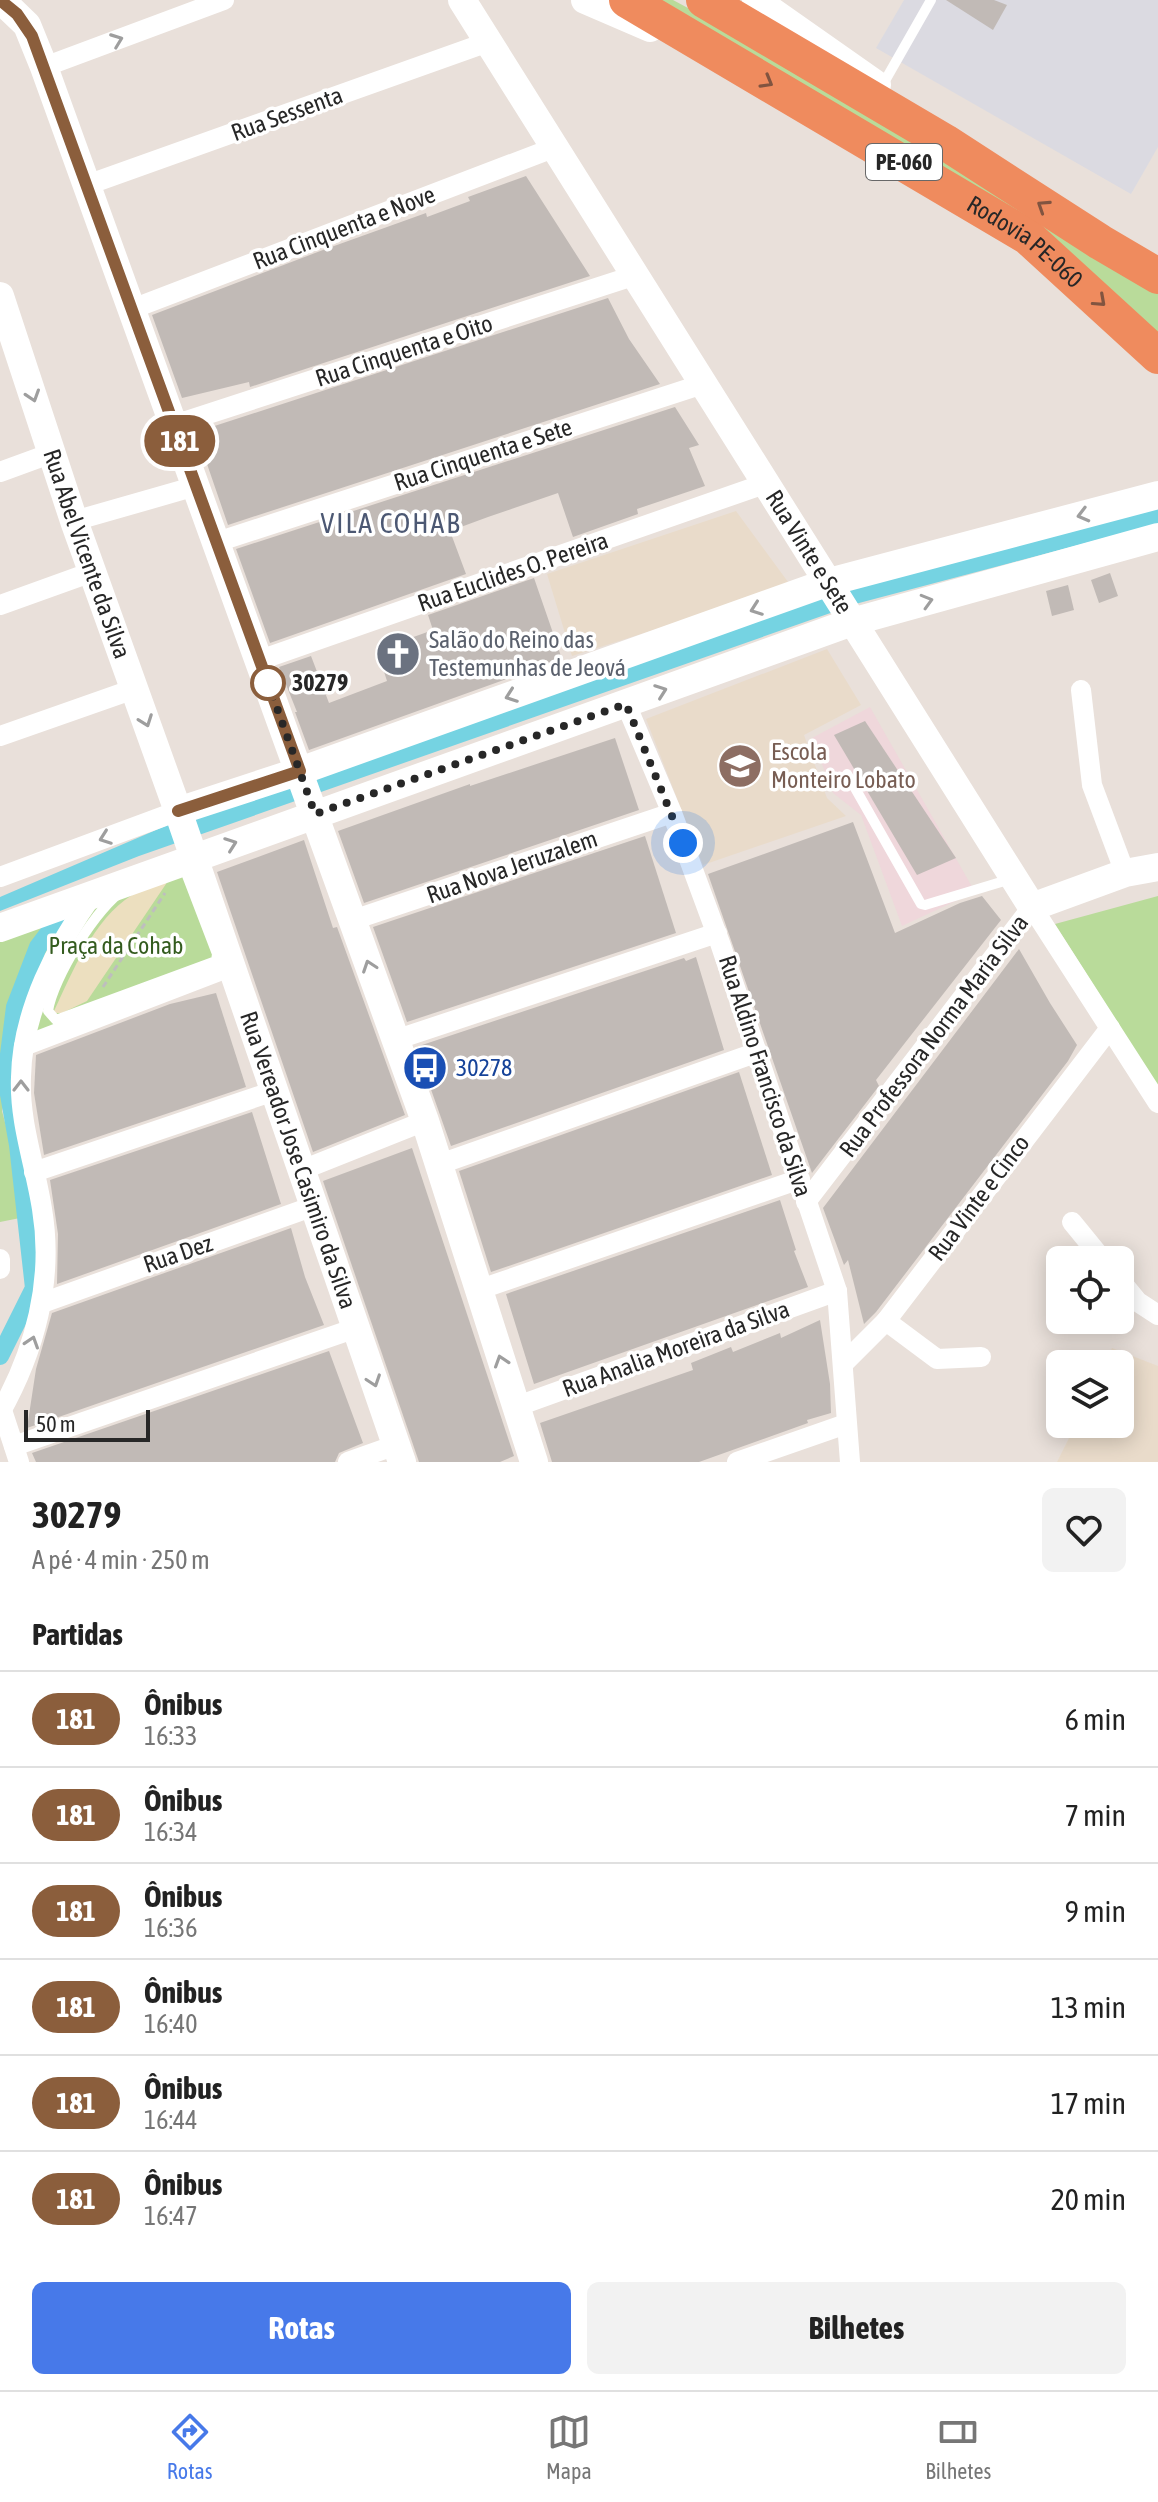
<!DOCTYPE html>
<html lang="pt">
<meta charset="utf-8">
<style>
body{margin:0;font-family:"Asap Condensed",sans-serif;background:#f2f2f2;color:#222;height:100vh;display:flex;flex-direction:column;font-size:30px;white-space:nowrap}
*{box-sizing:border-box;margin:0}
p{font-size:26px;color:#767676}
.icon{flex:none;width:44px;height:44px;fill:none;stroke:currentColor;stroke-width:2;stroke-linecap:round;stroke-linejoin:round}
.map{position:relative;height:1462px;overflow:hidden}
.side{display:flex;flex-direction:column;background:#fff;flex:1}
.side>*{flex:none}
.badge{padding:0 16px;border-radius:26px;font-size:28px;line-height:52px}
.tools{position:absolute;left:1046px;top:1246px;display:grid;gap:16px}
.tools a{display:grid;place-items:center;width:88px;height:88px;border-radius:12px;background:#fff;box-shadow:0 4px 20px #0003;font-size:40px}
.scale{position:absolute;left:24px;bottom:20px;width:126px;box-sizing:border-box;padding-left:8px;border:4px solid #272727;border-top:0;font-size:22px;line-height:28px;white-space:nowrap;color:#272727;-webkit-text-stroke:6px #fff;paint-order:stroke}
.you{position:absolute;width:40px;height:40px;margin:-20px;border:6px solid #fff;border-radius:50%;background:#1a73e8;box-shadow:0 0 0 12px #1a73e833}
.map>.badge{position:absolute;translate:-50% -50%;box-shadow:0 0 0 4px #fff}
h2{padding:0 32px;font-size:30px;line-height:72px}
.round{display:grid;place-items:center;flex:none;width:84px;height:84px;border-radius:12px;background:#f2f2f2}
.head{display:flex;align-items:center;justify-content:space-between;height:136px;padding:0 32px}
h1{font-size:38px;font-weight:700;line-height:60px}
.button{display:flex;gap:16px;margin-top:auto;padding:16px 32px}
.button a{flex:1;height:92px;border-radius:12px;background:#4779e9;color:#fff;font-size:32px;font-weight:700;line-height:92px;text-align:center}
.button a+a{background:#f2f2f2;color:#222}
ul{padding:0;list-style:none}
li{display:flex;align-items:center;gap:24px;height:96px;padding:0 32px;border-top:2px solid #e0e0e0}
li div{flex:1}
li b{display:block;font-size:30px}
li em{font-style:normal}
li .badge{min-width:88px;font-weight:700;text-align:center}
.tab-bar{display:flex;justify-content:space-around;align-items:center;height:112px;border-top:2px solid #e0e0e0;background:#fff;font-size:22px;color:#767676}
.tab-bar a{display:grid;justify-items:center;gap:4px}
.tab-bar .on{color:#4779e9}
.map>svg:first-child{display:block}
</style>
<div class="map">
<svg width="1158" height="1462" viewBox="0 0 1158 1462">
<rect width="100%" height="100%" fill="#e9e0da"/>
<path fill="#dbdae1" d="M 904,0 L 1158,0 L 1158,147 L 1131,194 L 876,48 Z"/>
<g fill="#e9dbca">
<path d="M 736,511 L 791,586 L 572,656 L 547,574 Z"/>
<path d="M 827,649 L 861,705 L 804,735 L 827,798 L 846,816 L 703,865 L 646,719 Z"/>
<path d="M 1112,1348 L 1158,1366 L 1158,1462 L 1057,1462 L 1076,1424 L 1120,1424 L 1120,1364 L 1105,1364 Z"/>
</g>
<path fill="#efd7db" d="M 870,707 L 975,892 L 902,926 L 861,815 L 833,793 L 812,738 Z"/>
<g fill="#b9db9a">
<path d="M 649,0 L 673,0 L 783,59 L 1158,292 L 1158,336 Z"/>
<path d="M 182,862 L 223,959 L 19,1041 L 2,1111 L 30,1216 L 0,1222 L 0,936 Z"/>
<path d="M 1158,896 L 1158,1087 L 1055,924 Z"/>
</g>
<path fill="#ecdfbf" d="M 168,881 L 87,1001 L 62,1013 L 56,1013 L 54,1011 C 73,971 93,920 132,895 C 142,888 156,885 168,881 Z"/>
<path fill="#75d3e2" d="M 1158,507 L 1158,524 L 859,603 L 139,856 L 0,911 L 0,897 L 170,824 L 820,596 Z"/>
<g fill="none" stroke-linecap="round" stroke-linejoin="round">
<path stroke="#75d3e2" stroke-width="18" d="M 0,1356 L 34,1288 L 18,1145 L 6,1078 L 15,1007 L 38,947 L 60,918"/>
</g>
<g fill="#c1bab6">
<path d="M 946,0 L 994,0 L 1007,5 L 993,30 Z"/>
<path d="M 526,176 L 590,276 L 250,387 L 249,382 L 182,398 L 152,315 L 323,250 L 426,213 L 427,217 L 470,201 L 468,197 Z"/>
<path d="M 608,298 L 629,339 L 660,384 L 228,525 L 196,432 Z"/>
<path d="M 675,407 L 699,445 L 689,448 L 705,486 L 637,509 L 638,514 L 573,537 L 558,493 L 488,517 L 450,531 L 466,574 L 270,643 L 236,549 Z"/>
<path d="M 1110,573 L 1118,596 L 1099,603 L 1091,580 Z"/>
<path d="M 534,578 L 562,659 L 309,750 L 295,712 L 297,712 L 279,667 L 311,656 L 329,703 L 387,681 L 377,650 L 433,630 L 428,615 Z"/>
<path d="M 1068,585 L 1074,610 L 1052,616 L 1046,591 Z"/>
<path d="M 865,721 L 956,858 L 917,875 L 834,735 Z"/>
<path d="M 615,738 L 639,810 L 364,903 L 338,831 L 470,784 L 470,786 Z"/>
<path d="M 853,822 L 895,933 L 960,903 L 982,896 L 1001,920 L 876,1080 L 879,1086 L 812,1173 L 708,874 Z"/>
<path d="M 645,836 L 676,933 L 407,1022 L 373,927 Z"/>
<path d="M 304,840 L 333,928 L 337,927 L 405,1115 L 313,1152 L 217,872 Z"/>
<path d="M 1019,949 L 1050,1003 L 1077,1045 L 1068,1061 L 876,1312 L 864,1324 L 848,1260 L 844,1265 L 823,1208 Z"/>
<path d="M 696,957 L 724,1050 L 451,1146 L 416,1047 L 684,958 L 686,961 Z"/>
<path d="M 216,993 L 246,1087 L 44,1155 L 34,1093 L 36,1055 L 170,1004 Z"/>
<path d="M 739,1072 L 772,1175 L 491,1272 L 459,1171 Z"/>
<path d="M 252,1112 L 281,1204 L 57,1284 L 58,1234 L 50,1180 Z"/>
<path d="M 412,1148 L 514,1456 L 500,1462 L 419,1462 L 323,1181 Z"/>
<path d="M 780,1200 L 796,1250 L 794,1251 L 808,1287 L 534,1384 L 506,1294 Z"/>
<path d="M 291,1228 L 305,1277 L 324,1325 L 27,1428 L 36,1369 L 52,1313 Z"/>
<path d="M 820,1320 L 830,1384 L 831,1413 L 807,1420 L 808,1423 L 699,1462 L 552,1462 L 540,1423 L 693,1370 L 691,1363 L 731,1347 L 733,1352 L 780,1333 L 781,1338 Z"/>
<path d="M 329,1351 L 363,1443 L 339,1453 L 335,1462 L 36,1462 L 32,1453 Z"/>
</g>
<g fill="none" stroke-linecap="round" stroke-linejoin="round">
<path stroke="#bebebe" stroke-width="3" stroke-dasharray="6 4" stroke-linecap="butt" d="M 103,987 L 165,893"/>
<g stroke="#fff" stroke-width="10">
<path d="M 882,86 L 931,0"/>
<path d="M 847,774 L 921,904 L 925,905 L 1011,879"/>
<path d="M 179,870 L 186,873 L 217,954 L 216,961 L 56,1020 L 48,1011 C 53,978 97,906 125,889 C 141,880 161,876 179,870 Z"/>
</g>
<g stroke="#fff" stroke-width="20">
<path d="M 44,67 L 224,0"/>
<path d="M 87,185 L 488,42"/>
<path d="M 132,309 L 556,147"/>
<path d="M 174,425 L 633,276"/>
<path d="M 0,472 L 52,453"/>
<path d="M 74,521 L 196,486"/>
<path d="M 217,542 L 703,384"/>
<path d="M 0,605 L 92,572"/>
<path d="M 260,660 L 767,483"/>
<path d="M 1081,690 L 1092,785 L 1125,873"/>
<path d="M 626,704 L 672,813 L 720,943 L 837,1291 L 850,1462"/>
<path d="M 0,736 L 134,689"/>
<path d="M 0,877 L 178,811"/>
<path d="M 353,920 L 672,813"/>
<path d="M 395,1040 L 717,933"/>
<path d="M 24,1046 L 230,967"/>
<path d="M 440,1164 L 758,1052"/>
<path d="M 302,1170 L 425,1121"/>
<path d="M 34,1172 L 274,1091"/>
<path d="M 806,1202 L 1032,907 L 1158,1103"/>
<path d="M 1072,1222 L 1103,1260"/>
<path d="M 0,1259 L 0,1269"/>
<path d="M 1120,1280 L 1138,1302 L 1158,1315"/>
<path d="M 478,1290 L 800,1179"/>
<path d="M 42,1303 L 314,1206"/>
<path d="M 886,1321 L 937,1359 L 981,1357"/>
<path d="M 843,1364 L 886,1321 L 1110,1028"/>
<path d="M 515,1407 L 837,1291"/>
<path d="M 2,1410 L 19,1462"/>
<path d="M 0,1413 C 35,1351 54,1280 42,1209 C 35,1164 19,1122 21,1077 C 22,1012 57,944 94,893"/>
<path d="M 14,1446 L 356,1328"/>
<path d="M 348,1462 L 396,1445"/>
<path d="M 737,1462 L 846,1424"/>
</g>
<g stroke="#fff" stroke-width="28">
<path d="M 1,0 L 27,25 L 44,67 L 425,1121 L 534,1462"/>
<path id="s1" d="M 462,0 L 1032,907 L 1125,873 L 1158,867"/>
<path d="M 585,0 L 650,28"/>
<path d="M 756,0 L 877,85"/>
<path id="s2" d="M 0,296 L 74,521 L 178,811 L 402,1462"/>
<path d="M 178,811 L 300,771 L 829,582 L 1158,495"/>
<path d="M 0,928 L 852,622 L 1158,537"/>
</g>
<g stroke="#ef8b5e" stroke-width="36">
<path id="s3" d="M 627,0 L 1028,237 L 1158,356"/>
<path d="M 704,0 L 945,142 L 1100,242 L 1158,276"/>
</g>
</g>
<defs><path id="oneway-chevron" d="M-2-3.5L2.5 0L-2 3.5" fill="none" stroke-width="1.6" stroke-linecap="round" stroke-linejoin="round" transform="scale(2)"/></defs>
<g stroke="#9e9e9e">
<use href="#oneway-chevron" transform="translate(117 40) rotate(-21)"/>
<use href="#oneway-chevron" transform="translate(33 396) rotate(72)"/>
<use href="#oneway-chevron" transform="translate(1083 515) rotate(165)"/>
<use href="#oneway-chevron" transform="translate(927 601) rotate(-16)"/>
<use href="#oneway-chevron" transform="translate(756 609) rotate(160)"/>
<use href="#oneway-chevron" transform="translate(661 691) rotate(-20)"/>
<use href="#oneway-chevron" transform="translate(511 696) rotate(160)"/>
<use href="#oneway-chevron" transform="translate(146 721) rotate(70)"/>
<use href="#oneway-chevron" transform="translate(105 838) rotate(160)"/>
<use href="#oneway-chevron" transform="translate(231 844) rotate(-20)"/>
<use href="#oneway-chevron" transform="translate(369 966) rotate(-109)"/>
<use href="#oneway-chevron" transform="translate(21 1086) rotate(-90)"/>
<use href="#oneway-chevron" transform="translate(32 1342) rotate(-72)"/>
<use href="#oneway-chevron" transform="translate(501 1361) rotate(-108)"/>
<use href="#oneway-chevron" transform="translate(374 1381) rotate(71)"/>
</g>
<g stroke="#815440">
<use href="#oneway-chevron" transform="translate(767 82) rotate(30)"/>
<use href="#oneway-chevron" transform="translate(1043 206) rotate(-147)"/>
<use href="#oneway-chevron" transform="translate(1100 301) rotate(42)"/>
</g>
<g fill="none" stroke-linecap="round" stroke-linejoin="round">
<g stroke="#fff" stroke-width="18">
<path id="line" d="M 0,0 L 17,14 L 32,36 L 300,771 L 178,811"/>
</g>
<use href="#line" stroke="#8b5e3c" stroke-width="12"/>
<path stroke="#272727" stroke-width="8" stroke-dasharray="0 14.4" d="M 268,683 L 315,814 L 626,704 L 683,843"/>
</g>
<defs>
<g id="church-disc" transform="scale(2.3)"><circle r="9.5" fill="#6b7280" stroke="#fff"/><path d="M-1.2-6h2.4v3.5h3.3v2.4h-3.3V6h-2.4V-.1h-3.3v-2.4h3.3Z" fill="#fff"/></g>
<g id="school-disc" transform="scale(2.3)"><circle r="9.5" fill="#8d6e63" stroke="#fff"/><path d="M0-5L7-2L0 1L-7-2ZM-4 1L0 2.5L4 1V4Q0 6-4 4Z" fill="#fff"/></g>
<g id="bus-disc" transform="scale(2.3)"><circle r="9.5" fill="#1a4fb4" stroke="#fff"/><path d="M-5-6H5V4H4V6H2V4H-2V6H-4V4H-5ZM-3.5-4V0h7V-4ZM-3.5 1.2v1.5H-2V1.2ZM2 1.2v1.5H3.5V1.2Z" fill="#fff"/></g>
</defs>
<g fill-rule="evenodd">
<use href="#church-disc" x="398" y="654"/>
<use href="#school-disc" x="740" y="766"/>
<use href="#bus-disc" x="425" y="1068"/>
</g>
<circle fill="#fff" stroke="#8b5e3c" stroke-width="4" cx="268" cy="683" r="16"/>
<g text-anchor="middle" stroke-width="7" stroke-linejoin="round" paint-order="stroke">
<rect fill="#fff" stroke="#686868" stroke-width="2" x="866" y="144" width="76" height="36" rx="6"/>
<g font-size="22" font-weight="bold" fill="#272727">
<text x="904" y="170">PE-060</text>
</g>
<g font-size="24" fill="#272727" stroke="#fff">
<text transform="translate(287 114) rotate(-20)" y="8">Rua Sessenta</text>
<text transform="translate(344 228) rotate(-21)" y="8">Rua Cinquenta e Nove</text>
<text dy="8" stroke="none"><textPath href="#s3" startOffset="466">Rodovia PE-060</textPath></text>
<text transform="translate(404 351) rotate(-18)" y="8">Rua Cinquenta e Oito</text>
<text transform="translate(483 455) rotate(-18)" y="8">Rua Cinquenta e Sete</text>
<text dy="8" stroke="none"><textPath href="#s1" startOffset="652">Rua Vinte e Sete</textPath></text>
<text dy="8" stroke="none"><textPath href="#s2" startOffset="272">Rua Abel Vicente da Silva</textPath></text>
<text transform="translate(513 572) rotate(-19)" y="8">Rua Euclides O. Pereira</text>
<text transform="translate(512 867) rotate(-19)" y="8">Rua Nova Jeruzalem</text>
<text transform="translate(934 1036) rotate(-53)" y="8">Rua Professora Norma Maria Silva</text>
<text transform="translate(765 1076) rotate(72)" y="8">Rua Aldino Francisco da Silva</text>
<text dy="8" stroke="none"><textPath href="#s2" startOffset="914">Rua Vereador Jose Casimiro da Silva</textPath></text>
<text transform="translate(979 1198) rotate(-53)" y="8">Rua Vinte e Cinco</text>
<text transform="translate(178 1254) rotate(-19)" y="8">Rua Dez</text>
<text transform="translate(676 1349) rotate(-20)" y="8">Rua Analia Moreira da Silva</text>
</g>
<g font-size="24" fill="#5b616d" stroke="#fff" text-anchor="start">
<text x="429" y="648">Salão do Reino das<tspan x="429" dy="28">Testemunhas de Jeová</tspan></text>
</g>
<g font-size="24" font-weight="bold" fill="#272727" stroke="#fff" text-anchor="start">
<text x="292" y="691">30279</text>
</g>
<g font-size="24" fill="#785e54" stroke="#fff" text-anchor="start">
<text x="771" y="760">Escola<tspan x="771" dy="28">Monteiro Lobato</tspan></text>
</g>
<g font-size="24" fill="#345c1f" stroke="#fff">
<text x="116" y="954">Praça da Cohab</text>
</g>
<g font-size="24" fill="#164399" stroke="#fff" text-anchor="start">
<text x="456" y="1076">30278</text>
</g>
<g font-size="28" letter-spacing="2" fill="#4c5873" stroke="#fff">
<text x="391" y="533">VILA COHAB</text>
</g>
</g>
</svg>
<div class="tools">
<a><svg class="icon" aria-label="locate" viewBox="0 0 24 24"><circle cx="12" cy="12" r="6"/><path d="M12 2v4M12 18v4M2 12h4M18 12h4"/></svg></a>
<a><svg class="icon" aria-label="layers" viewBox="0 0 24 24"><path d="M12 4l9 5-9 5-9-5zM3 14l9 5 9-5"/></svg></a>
</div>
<div class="scale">50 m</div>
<div class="you" style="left:683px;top:843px"></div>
<b class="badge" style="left:180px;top:441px;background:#8b5e3c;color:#fff">181</b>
</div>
<section class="side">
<div class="head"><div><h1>30279</h1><p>A pé · 4 min · 250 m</p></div><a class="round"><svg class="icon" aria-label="heart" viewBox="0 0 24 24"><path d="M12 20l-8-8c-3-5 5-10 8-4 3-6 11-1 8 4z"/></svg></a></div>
<h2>Partidas</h2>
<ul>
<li><span class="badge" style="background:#8b5e3c;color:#fff">181</span><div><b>Ônibus</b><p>16:33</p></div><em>6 min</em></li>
<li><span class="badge" style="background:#8b5e3c;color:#fff">181</span><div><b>Ônibus</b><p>16:34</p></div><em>7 min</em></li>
<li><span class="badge" style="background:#8b5e3c;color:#fff">181</span><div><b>Ônibus</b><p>16:36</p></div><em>9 min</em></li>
<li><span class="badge" style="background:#8b5e3c;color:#fff">181</span><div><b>Ônibus</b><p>16:40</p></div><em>13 min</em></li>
<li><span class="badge" style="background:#8b5e3c;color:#fff">181</span><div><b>Ônibus</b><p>16:44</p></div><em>17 min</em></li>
<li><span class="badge" style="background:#8b5e3c;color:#fff">181</span><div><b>Ônibus</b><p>16:47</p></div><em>20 min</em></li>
</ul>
<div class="button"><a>Rotas</a><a>Bilhetes</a></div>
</section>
<nav class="tab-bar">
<a class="on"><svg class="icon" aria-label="directions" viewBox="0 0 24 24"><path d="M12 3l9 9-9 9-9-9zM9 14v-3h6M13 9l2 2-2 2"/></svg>Rotas</a>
<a><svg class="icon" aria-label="map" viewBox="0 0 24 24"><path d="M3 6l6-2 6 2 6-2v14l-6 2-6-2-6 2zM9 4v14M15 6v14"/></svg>Mapa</a>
<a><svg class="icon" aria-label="tickets" viewBox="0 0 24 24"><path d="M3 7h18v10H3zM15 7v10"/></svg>Bilhetes</a>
</nav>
